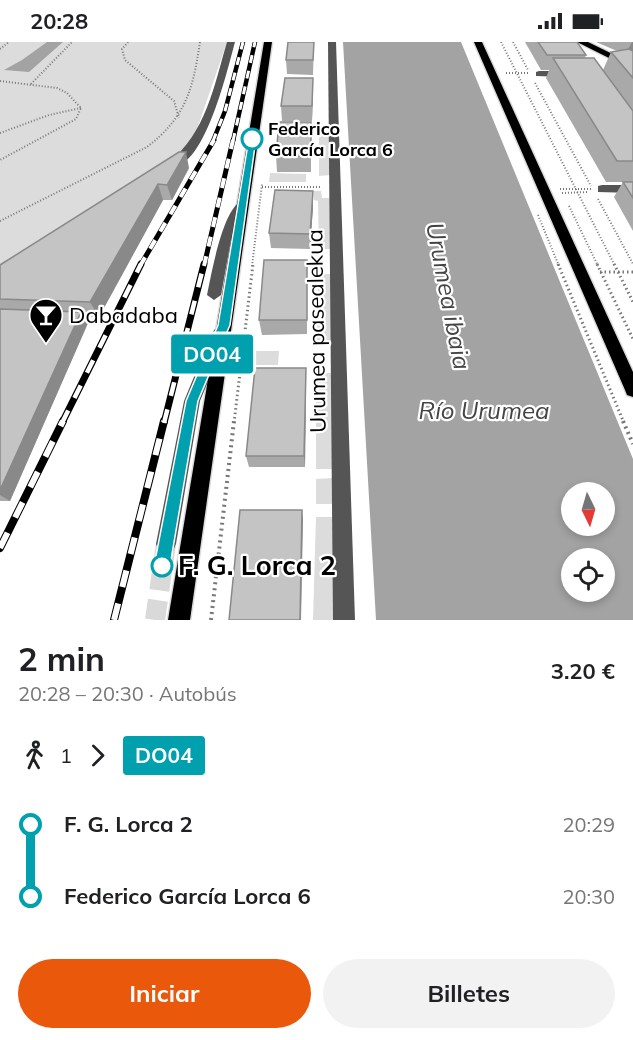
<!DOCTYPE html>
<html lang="es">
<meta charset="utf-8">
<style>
body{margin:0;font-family:Mulish,sans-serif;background:#f2f2f2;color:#202124;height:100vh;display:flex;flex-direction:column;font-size:22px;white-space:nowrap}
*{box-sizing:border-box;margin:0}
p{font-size:20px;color:#757577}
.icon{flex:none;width:33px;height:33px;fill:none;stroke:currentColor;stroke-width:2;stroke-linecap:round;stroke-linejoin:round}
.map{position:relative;height:578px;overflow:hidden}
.sheet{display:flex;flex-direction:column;background:#fff;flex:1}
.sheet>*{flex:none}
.badge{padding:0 12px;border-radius:4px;font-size:21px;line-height:39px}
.needle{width:39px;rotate:175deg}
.buttons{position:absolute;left:561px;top:440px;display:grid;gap:12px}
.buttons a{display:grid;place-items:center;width:54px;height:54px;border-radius:50%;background:#fff;box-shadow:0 3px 9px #0003;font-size:30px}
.map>.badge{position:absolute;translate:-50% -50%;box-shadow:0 0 0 3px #fff}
.legs{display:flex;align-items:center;gap:9px;height:66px;padding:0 18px;font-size:20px}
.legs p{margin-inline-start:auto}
.headline{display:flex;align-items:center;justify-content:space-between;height:102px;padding:0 18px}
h1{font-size:33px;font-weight:700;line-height:45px}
.cta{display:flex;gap:12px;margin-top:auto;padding:12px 18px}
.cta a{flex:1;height:69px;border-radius:36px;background:#ea580c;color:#fff;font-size:24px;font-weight:700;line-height:69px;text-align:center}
.cta a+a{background:#f2f2f2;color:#202124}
ul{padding:0 18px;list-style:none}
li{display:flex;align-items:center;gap:21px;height:72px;font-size:22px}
li i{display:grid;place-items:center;width:9px;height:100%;margin:0 8px;background:currentColor}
li i::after{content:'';width:15px;height:15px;margin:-8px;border:4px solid;border-radius:50%;background:#fff}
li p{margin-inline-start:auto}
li:first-child i{background:linear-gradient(#0000 50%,currentColor 0)}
li:last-child i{background:linear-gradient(currentColor 50%,#0000 0)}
.status{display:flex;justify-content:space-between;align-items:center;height:42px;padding:0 30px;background:#fff;direction:ltr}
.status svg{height:16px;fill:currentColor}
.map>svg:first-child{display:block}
</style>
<div class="status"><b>20:28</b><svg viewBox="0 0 49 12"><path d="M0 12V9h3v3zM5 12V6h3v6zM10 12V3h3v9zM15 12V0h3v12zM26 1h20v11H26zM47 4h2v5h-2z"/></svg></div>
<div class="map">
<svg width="633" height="578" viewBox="0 0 633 578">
<rect width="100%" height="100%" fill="#fff"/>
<g fill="#dcdcdc">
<path d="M 0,0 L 227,0 L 196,90 L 186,105 L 169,119 L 0,225 Z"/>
<path d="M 319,94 L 330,94 L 331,133 L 319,134 Z"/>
<path d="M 270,131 L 306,132 L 306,140 L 269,140 Z"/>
<path d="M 314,149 L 321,149 L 322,156 L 331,156 L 332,207 L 319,207 L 318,159 L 314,158 Z"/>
<path d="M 318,232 L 332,232 L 333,301 L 317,301 Z"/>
<path d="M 250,309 L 279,309 L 278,323 L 249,323 Z"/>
<path d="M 316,331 L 333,331 L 334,427 L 316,427 Z"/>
<path d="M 334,436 L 335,462 L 316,462 L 316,437 Z"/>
<path d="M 316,475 L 336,475 L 335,578 L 313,578 Z"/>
</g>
<g fill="#a3a3a3" fill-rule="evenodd">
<path d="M 47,0 L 63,0 L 29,30 L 4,28 L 22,18 Z"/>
<path d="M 343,0 L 461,0 L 633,417 L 633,578 L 376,578 ZM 572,450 L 604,450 L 604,483 L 572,483 ZM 572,516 L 604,516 L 604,549 L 572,549 Z"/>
</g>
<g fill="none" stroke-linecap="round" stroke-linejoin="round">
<path stroke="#d9d9d9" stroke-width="20" stroke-dasharray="20 10" stroke-linecap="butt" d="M 155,578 L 166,502"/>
<g stroke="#dbdbdb" stroke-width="3">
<g id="major">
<path d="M 264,0 L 272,0 L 190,578 L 168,578 Z"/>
<path d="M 474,0 L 482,0 L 633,330 L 633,355 L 627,353 L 625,348 Z"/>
<path d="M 577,0 L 588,0 L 633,22 L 633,28 Z"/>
</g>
</g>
<g stroke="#777" stroke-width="2" stroke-dasharray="1 2" stroke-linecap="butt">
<path d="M 128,0 L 122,7 L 125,18 L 174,59 L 179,76"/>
<path d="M 501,0 L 615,224"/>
<path d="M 513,0 L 528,28"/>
<path d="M 0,7 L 9,0"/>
<path d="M 506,31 L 530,31"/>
<path d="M 0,39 L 57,46 L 67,51 L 81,66 L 76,77 L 0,118"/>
<path d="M 535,41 L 591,144"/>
<path d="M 31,42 L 72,0"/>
<path d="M 0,91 L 49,73 L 81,66"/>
<path d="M 262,145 L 321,145"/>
<path d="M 560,147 L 592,147"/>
<path d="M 562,151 L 589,150"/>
<path d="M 598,157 L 633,222"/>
<path d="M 569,164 L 598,224"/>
<path d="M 538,173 L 559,224"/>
<path d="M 0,179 L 147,105 C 186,75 193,47 200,0"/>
<path d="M 252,224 L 262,142"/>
</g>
<g stroke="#777" stroke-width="3" stroke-dasharray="1.5 3" stroke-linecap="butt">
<path d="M 558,222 L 624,381"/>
<path d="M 597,222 L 633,297"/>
<path d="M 614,222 L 633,260"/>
<path d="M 600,230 L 633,230"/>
<path d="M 234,381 L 253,222"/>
</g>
<g stroke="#777" stroke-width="4" stroke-dasharray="2 4" stroke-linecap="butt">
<path d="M 623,379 L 633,402"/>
<path d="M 211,578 L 234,379"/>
</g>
<g fill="#555" fill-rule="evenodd">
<path d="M 227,0 L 235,0 C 228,25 204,132 168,125 L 168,121 C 206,91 214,44 227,0 Z"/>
<path d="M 328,0 L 336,0 L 355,578 L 333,578 Z"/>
<path d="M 539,29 L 567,29 L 572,32 L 567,35 L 536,34 L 536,30 Z"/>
<path d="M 602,143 L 633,143 L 633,151 L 598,150 L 598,144 Z"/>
<path d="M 242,159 L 248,163 L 231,198 L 221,253 L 214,258 L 207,253 C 211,234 223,165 242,159 Z"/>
<path d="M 220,285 L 225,287 L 228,291 L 200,359 L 176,502 L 173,509 L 166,512 L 159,509 L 156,502 L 184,359 L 212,291 L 215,287 Z"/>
</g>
<use href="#major" fill="#000" fill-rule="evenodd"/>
<g stroke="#000" stroke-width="4.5">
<g id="rail-far3">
<path d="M 213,99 L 225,69 L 243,0"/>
<path d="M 233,99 L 255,0"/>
</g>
</g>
<g stroke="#000" stroke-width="5">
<g id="rail-far2">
<path d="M 140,224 L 214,98"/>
<path d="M 204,224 L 233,98"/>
</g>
</g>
<g stroke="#000" stroke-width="7">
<g id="rail-far1">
<path d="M 62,381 L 141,222"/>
<path d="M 164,381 L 204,222"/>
</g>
</g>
<g stroke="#000" stroke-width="8">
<g id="rail">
<path d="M 0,506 L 63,379"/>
<path d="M 114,578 L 164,379"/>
</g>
</g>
<use href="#rail-far3" stroke="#fff" stroke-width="3" stroke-dasharray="8" stroke-linecap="butt"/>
<use href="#rail-far2" stroke="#fff" stroke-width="4" stroke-dasharray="10" stroke-linecap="butt"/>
<use href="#rail-far1" stroke="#fff" stroke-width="4.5" stroke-dasharray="14" stroke-linecap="butt"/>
<use href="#rail" stroke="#fff" stroke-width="6" stroke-dasharray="17" stroke-linecap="butt"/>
</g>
<g fill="#a9a9a9">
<path d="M 314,0 L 313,33 L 287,32 L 286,18 Z"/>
<path d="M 525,0 L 577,0 L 586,13 L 585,16 L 603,28 L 611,10 L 617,9 L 596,0 L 633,0 L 633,189 L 614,155 L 623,140 L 606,140 L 546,36 L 549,28 L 541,28 Z"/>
<path d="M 313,36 L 312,79 L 282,79 L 281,64 Z"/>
<path d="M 311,80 L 311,130 L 277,130 L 276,114 Z"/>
<path d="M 189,126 L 172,158 L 163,158 L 99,275 L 84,274 L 88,281 L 10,459 L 0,459 L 0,223 Z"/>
<path d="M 313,149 L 313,165 L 310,207 L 271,206 L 269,191 Z"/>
<path d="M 307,218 L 307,292 L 262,293 L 259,278 Z"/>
<path d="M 306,326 L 305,425 L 249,425 L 246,414 Z"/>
</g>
<g fill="#898989">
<path d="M 632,0 L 633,0 L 633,10 L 625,13 Z"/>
<path d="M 313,36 L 313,51 L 312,79 L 312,64 Z"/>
<path d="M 186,110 L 189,126 L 172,158 L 167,143 Z"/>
<path d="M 158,142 L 163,158 L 99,275 L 90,260 Z"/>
<path d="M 313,149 L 313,165 L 310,207 L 310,192 Z"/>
<path d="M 81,270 L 88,281 L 10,459 L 0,453 L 0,448 Z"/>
<path d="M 306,326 L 306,340 L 305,425 L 304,414 Z"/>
<path d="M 302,468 L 303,477 L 301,578 L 300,578 Z"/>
</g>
<g fill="#c4c4c4" stroke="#898989" stroke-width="1.5">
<path d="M 288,0 L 314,0 L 313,18 L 286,18 Z"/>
<path d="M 538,0 L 577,0 L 586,13 L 547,13 Z"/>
<path d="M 629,7 L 633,9 L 633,36 L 611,10 Z"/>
<path d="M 553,16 L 594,16 L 633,69 L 633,119 L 617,119 Z"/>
<path d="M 285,36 L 313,36 L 312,64 L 281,64 Z"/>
<path d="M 279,80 L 311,80 L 311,114 L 276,114 Z"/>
<path d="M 179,110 L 186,110 L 167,143 L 158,142 L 90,260 L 0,257 L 0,223 Z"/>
<path d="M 623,140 L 633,140 L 633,156 Z"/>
<path d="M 275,148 L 313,149 L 310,192 L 269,191 Z"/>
<path d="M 264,218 L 307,218 L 307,278 L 259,278 Z"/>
<path d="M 0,267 L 81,270 L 0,448 Z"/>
<path d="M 255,326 L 306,326 L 304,414 L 246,414 Z"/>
<path d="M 240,468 L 302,468 L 300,578 L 229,578 Z"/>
</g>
<path fill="#00a0ae" stroke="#fff" stroke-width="1.5" d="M 249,96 L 256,97 L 230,283 L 198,359 L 170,524 L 168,530 L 162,532 L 157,530 L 154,524 L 186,359 L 218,283 Z"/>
<defs>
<g id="bar-pin" transform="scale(1.725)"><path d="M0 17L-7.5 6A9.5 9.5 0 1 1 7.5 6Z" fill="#000" stroke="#fff"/><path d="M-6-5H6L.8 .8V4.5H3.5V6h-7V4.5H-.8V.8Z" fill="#fff"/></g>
</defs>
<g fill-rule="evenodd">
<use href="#bar-pin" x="46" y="273"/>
</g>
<g fill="#fff" stroke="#00a0ae" stroke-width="3">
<circle cx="252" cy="97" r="10"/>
<circle cx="162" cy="524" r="10"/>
</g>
<g text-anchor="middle" stroke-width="4.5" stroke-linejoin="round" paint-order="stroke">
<g font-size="18" font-weight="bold" fill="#000" stroke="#fff" text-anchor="start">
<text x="268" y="93">Federico<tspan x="268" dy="21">García Lorca 6</tspan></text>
</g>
<g font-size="22" fill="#000" stroke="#fff" text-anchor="start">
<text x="69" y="281">Dabadaba</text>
</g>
<g font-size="22" fill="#000" stroke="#fff">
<text transform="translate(316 289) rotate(-91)" y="8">Urumea pasealekua</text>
</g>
<g font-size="24" font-style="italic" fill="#444" stroke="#fff">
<text transform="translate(448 254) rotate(79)" y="8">Urumea ibaia</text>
<text x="484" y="377">Río Urumea</text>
</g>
<g font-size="27" font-weight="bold" fill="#000" stroke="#fff" text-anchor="start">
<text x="178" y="533">F. G. Lorca 2</text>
</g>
</g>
</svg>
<div class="buttons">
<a><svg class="needle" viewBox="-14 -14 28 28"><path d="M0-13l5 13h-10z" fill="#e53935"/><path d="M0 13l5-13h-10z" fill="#757577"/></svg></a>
<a><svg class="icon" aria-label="locate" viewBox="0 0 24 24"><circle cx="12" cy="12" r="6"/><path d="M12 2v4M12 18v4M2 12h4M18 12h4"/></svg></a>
</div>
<b class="badge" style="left:212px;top:312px;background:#00a0ae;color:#fff">DO04</b>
</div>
<section class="sheet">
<div class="headline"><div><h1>2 min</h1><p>20:28 – 20:30 · Autobús</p></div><b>3.20 €</b></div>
<div class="legs"><svg class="icon" aria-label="walk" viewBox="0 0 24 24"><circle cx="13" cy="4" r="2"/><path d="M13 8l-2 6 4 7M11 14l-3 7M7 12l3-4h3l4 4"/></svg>1<svg class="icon" aria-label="forward" viewBox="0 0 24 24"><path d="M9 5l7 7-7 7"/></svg><b class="badge" style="background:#00a0ae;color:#fff">DO04</b></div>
<ul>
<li><i style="color:#00a0ae"></i><b>F. G. Lorca 2</b><p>20:29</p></li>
<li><i style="color:#00a0ae"></i><b>Federico García Lorca 6</b><p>20:30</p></li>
</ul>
<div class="cta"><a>Iniciar</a><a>Billetes</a></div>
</section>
